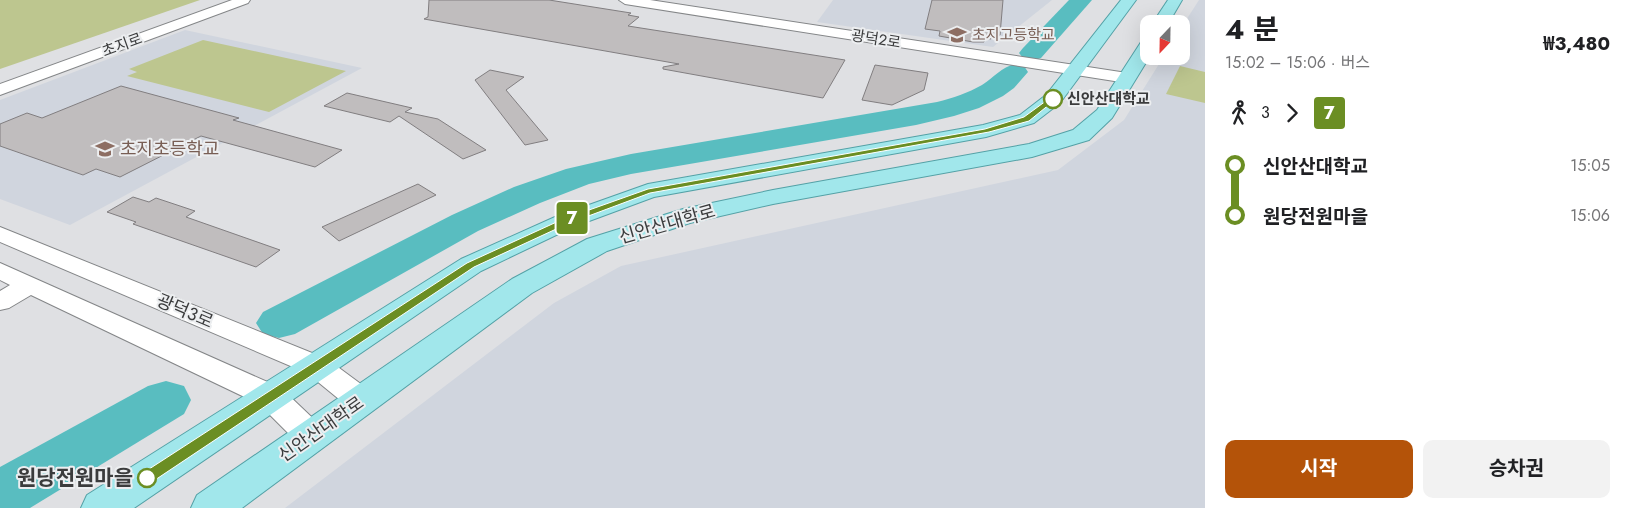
<!DOCTYPE html>
<html lang="ko">
<meta charset="utf-8">
<style>
body{margin:0;font-family:Jost,"Noto Sans KR",sans-serif;background:#f2f2f2;color:#202124;height:100vh;display:flex;flex-direction:column;font-size:19px;white-space:nowrap}
*{box-sizing:border-box;margin:0}
p{font-size:16px;color:#757577}
.icon{flex:none;width:28px;height:28px;fill:none;stroke:currentColor;stroke-width:2;stroke-linecap:round;stroke-linejoin:round}
.map{position:relative;flex:1;overflow:hidden}
.sheet{display:flex;flex-direction:column;background:#fff;width:425px}
.sheet>*{flex:none}
.badge{padding:0 10px;border-radius:4px;font-size:18px;line-height:32px}
.needle{width:32px;rotate:202deg}
.buttons{position:absolute;left:1140px;top:15px;display:grid;gap:10px}
.buttons a{display:grid;place-items:center;width:50px;height:50px;border-radius:10px;background:#fff;box-shadow:0 5px 20px #0002;font-size:25px}
.map>.badge{position:absolute;translate:-50% -50%;box-shadow:0 0 0 2px #fff}
.legs{display:flex;align-items:center;gap:8px;height:55px;padding:0 20px;font-size:16px}
.legs p{margin-inline-start:auto}
.summary{display:flex;align-items:center;justify-content:space-between;height:85px;padding:0 20px}
h1{font-size:28px;font-weight:700;line-height:38px}
.action{display:flex;gap:10px;margin-top:auto;padding:10px 20px}
.action a{flex:1;height:58px;border-radius:10px;background:#b45309;color:#fff;font-size:20px;font-weight:700;line-height:58px;text-align:center}
.action a+a{background:#f2f2f2;color:#202124}
ul{padding:0 20px;list-style:none}
li{display:flex;align-items:center;gap:18px;height:50px;font-size:19px}
li i{display:grid;place-items:center;width:8px;height:100%;margin:0 6px;background:currentColor}
li i::after{content:'';width:12px;height:12px;margin:-6px;border:4px solid;border-radius:50%;background:#fff}
li p{margin-inline-start:auto}
li:first-child i{background:linear-gradient(#0000 50%,currentColor 0)}
li:last-child i{background:linear-gradient(currentColor 50%,#0000 0)}
main{display:flex;flex:1;min-height:0}
.map>svg:first-child{display:block}
</style>
<main>
<div class="map">
<svg width="1205" height="508" viewBox="0 0 1205 508">
<rect width="100%" height="100%" fill="#dfe0e3"/>
<g fill="#d0d5de">
<path d="M 833,0 L 1052,0 L 993,47 L 817,22 Z"/>
<path d="M 1199,0 L 1205,0 L 1205,508 L 285,508 L 554,303 L 621,266 L 1058,170 L 1124,120 L 1164,56 L 1181,56 L 1181,28 Z"/>
<path d="M 185,30 L 362,68 L 70,225 L 0,199 L 0,100 Z"/>
</g>
<g fill="#bdc68f">
<path d="M 0,0 L 200,0 L 0,69 Z"/>
<path d="M 203,40 L 346,71 L 269,112 L 127,76 L 137,72 L 129,69 Z"/>
<path d="M 1180,66 L 1205,72 L 1205,103 L 1166,94 Z"/>
</g>
<g fill="none" stroke-linecap="round" stroke-linejoin="round">
<g fill="#59bdc0" fill-rule="evenodd">
<path d="M 1069,0 L 1092,0 L 1041,58 L 1032,61 L 1023,58 L 1019,53 L 1023,48 Z"/>
<path d="M 1015,64 L 1024,66 L 1028,72 L 1014,88 L 1003,96 L 979,108 L 954,116 L 916,125 L 631,174 L 589,184 L 540,203 L 478,231 L 295,334 L 279,338 L 263,334 L 256,323 L 263,312 L 452,215 L 514,187 L 566,169 L 631,154 L 937,102 C 953,98 968,93 982,85 C 993,78 1002,67 1015,64 Z"/>
<path d="M 166,381 L 184,386 L 191,400 L 184,414 L 30,508 L 0,508 L 0,467 L 148,386 Z"/>
</g>
</g>
<g fill="#c0bdbe" stroke="#817e80">
<path d="M 429,0 L 549,0 L 631,13 L 628,15 L 639,17 L 628,26 L 845,60 L 823,98 L 663,69 L 663,67 L 679,64 L 424,19 L 428,17 Z"/>
<path d="M 932,0 L 1003,0 L 1000,35 L 991,36 L 991,39 L 985,38 L 984,42 L 973,42 L 939,36 L 940,31 L 925,29 Z"/>
<path d="M 875,65 L 928,73 L 924,90 L 892,105 L 862,100 Z"/>
<path d="M 490,70 L 524,77 L 506,90 L 548,140 L 525,145 L 475,80 Z"/>
<path d="M 121,86 L 239,118 L 233,120 L 342,150 L 315,167 L 201,136 L 120,177 L 96,169 L 83,175 L 0,146 L 0,124 L 27,113 L 42,118 Z"/>
<path d="M 347,93 L 412,108 L 405,112 L 438,119 L 486,150 L 463,159 L 399,116 L 390,122 L 324,106 Z"/>
<path d="M 418,184 L 436,195 L 339,241 L 322,227 Z"/>
<path d="M 133,197 L 149,202 L 156,198 L 195,211 L 186,217 L 280,250 L 256,267 L 133,224 L 136,222 L 107,212 Z"/>
</g>
<g fill="none" stroke-linecap="round" stroke-linejoin="round">
<g stroke="#848688" stroke-width="2">
<g id="minor">
<path d="M 232,0 L 250,0 L 248,3 L 0,95 L 0,84 Z"/>
<path d="M 619,0 L 650,0 L 1127,73 L 1133,75 L 1135,78 L 1133,81 L 1127,83 L 625,4 Z"/>
<path d="M 0,227 L 327,359 L 373,393 L 377,401 L 373,409 L 362,413 L 351,409 L 307,373 L 0,242 Z"/>
<path d="M 0,263 L 281,388 L 322,427 L 327,436 L 322,445 L 311,449 L 300,445 L 259,404 L 31,295 L 9,308 L 0,310 L 0,291 L 10,285 L 0,280 Z"/>
</g>
</g>
<g stroke="#54a1a6" stroke-width="2">
<g id="major">
<path d="M 1121,0 L 1136,0 L 1060,103 L 1034,123 L 986,137 L 654,197 L 573,227 L 481,271 L 134,508 L 81,508 L 87,495 L 461,259 L 555,217 L 648,184 L 983,125 L 1020,115 L 1046,95 Z"/>
<path d="M 1168,0 L 1182,0 L 1168,24 L 1152,24 Z"/>
<path d="M 1149,38 L 1150,56 L 1112,118 L 1089,140 L 1032,157 L 773,204 L 690,223 L 607,251 L 532,293 L 242,508 L 191,508 L 197,495 L 512,279 L 587,239 L 683,209 L 773,190 L 1029,144 L 1073,130 L 1097,110 L 1143,39 Z"/>
</g>
</g>
<use href="#minor" fill="#fff" fill-rule="evenodd"/>
<use href="#major" fill="#a1e7eb" fill-rule="evenodd"/>
</g>
<path fill="#6b8e23" stroke="#fff" d="M 1050,98 L 1056,99 L 1029,121 L 989,132 L 650,193 L 567,224 L 474,267 L 152,482 L 147,483 L 143,482 L 140,478 L 143,473 L 467,263 L 561,220 L 648,189 L 985,129 L 1024,117 Z"/>
<defs>
<g id="school-bare" transform="scale(1.5)"><path d="M0-5L7-2L0 1L-7-2ZM-4 1L0 2.5L4 1V4Q0 6-4 4Z" fill="#8d6e63" stroke="#eceef0" stroke-width="2.5" paint-order="stroke"/></g>
</defs>
<g fill-rule="evenodd">
<use href="#school-bare" x="957" y="35"/>
<use href="#school-bare" x="105" y="149"/>
</g>
<g fill="#fff" stroke="#6b8e23" stroke-width="2.5">
<circle cx="1053" cy="99" r="9"/>
<circle cx="147" cy="478" r="9"/>
</g>
<g text-anchor="middle" stroke-width="4" stroke-linejoin="round" paint-order="stroke">
<g font-size="15" fill="#785e54" stroke="#eceef0" text-anchor="start">
<text x="972" y="40">초지고등학교</text>
</g>
<g font-size="15" fill="#3b3c3d" stroke="#eceef0">
<text transform="translate(876 39) rotate(9)" y="5">광덕2로</text>
<text transform="translate(122 45) rotate(-20)" y="5">초지로</text>
</g>
<g font-size="15" font-weight="bold" fill="#3b3c3d" stroke="#eceef0" text-anchor="start">
<text x="1067" y="104">신안산대학교</text>
</g>
<g font-size="18" fill="#785e54" stroke="#eceef0" text-anchor="start">
<text x="120" y="155">초지초등학교</text>
</g>
<g font-size="18" fill="#3b3c3d" stroke="#eceef0">
<text transform="translate(667 224) rotate(-16)" y="6">신안산대학로</text>
<text transform="translate(185 311) rotate(23)" y="6">광덕3로</text>
<text transform="translate(321 429) rotate(-35)" y="6">신안산대학로</text>
</g>
<g font-size="21" font-weight="bold" fill="#3b3c3d" stroke="#eceef0" text-anchor="end">
<text x="133" y="485">원당전원마을</text>
</g>
</g>
</svg>
<div class="buttons">
<a><svg class="needle" viewBox="-14 -14 28 28"><path d="M0-13l5 13h-10z" fill="#e53935"/><path d="M0 13l5-13h-10z" fill="#757577"/></svg></a>
</div>
<b class="badge" style="left:572px;top:218px;background:#6b8e23;color:#fff">7</b>
</div>
<section class="sheet">
<div class="summary"><div><h1>4 분</h1><p>15:02 – 15:06 · 버스</p></div><b>₩3,480</b></div>
<div class="legs"><svg class="icon" aria-label="walk" viewBox="0 0 24 24"><circle cx="13" cy="4" r="2"/><path d="M13 8l-2 6 4 7M11 14l-3 7M7 12l3-4h3l4 4"/></svg>3<svg class="icon" aria-label="forward" viewBox="0 0 24 24"><path d="M9 5l7 7-7 7"/></svg><b class="badge" style="background:#6b8e23;color:#fff">7</b></div>
<ul>
<li><i style="color:#6b8e23"></i><b>신안산대학교</b><p>15:05</p></li>
<li><i style="color:#6b8e23"></i><b>원당전원마을</b><p>15:06</p></li>
</ul>
<div class="action"><a>시작</a><a>승차권</a></div>
</section>
</main>
